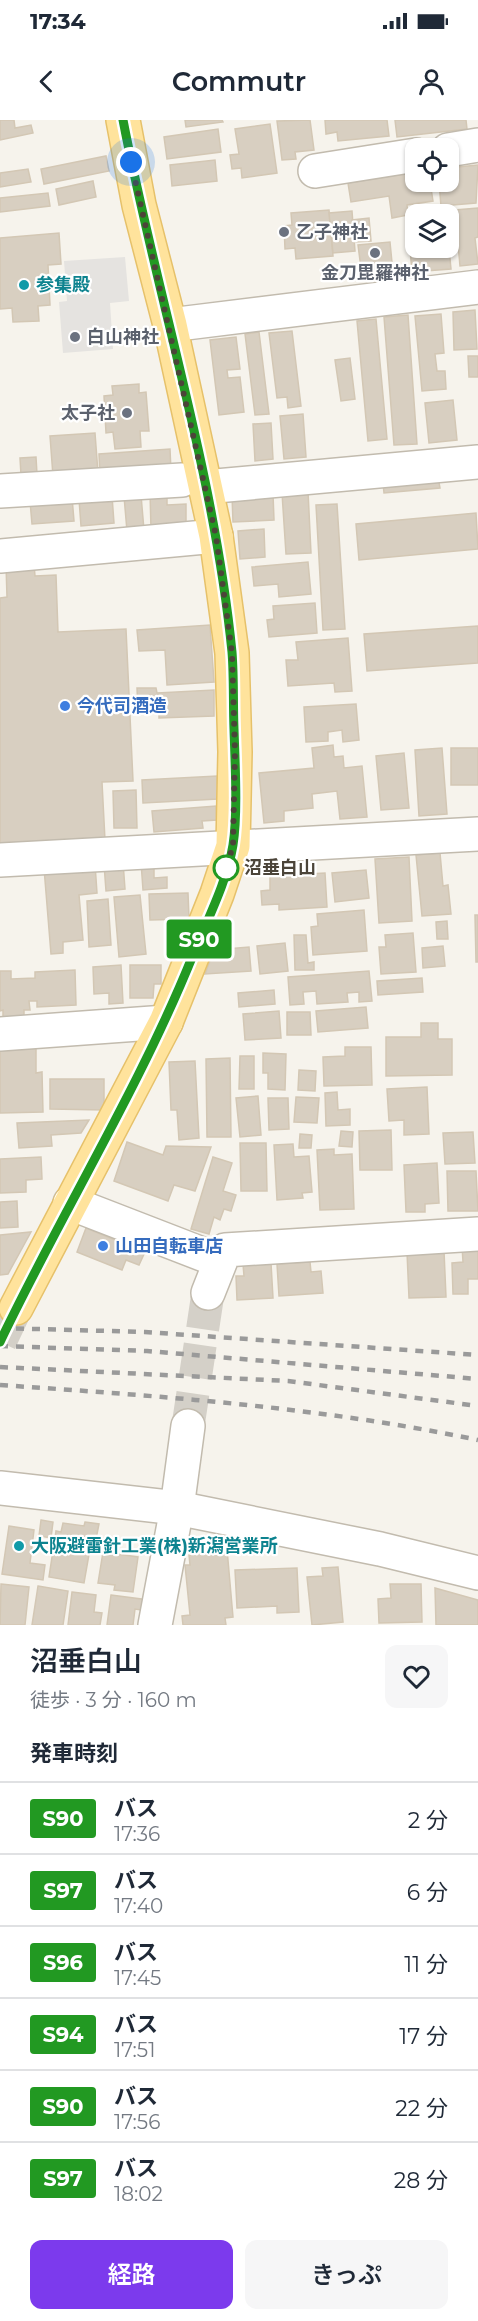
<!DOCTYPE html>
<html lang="ja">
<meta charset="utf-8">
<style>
body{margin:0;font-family:Montserrat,"Noto Sans JP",sans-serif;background:#f6f6f7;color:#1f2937;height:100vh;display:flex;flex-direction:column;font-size:22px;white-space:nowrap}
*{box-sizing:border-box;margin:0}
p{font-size:20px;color:#747a83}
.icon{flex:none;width:33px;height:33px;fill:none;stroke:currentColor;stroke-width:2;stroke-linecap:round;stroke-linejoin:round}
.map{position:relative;height:1505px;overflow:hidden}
.details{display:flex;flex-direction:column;background:#fff;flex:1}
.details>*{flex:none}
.badge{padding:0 12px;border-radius:4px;font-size:21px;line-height:39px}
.buttons{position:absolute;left:405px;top:18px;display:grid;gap:12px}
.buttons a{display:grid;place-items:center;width:54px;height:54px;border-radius:12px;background:#fff;box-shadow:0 2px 4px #0004;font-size:30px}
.you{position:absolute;width:30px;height:30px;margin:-15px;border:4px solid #fff;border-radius:50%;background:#1a73e8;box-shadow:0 0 0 9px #1a73e833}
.map>.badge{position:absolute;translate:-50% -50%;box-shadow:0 0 0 3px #fff}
h2{padding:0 30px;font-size:22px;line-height:54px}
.round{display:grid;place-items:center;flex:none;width:63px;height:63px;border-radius:12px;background:#f6f6f7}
.headline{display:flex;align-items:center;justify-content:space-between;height:102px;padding:0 30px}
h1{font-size:28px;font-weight:600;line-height:45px}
.primary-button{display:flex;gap:12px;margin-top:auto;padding:12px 30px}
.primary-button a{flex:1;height:69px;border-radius:12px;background:#7c3aed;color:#fff;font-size:24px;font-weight:600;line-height:69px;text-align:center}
.primary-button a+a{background:#f6f6f7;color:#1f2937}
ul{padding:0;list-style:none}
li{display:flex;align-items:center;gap:18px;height:72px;padding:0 30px;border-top:2px solid #e0e1e3}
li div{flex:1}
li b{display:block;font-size:22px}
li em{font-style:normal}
li .badge{min-width:66px;font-weight:700;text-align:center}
.status{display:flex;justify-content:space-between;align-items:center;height:42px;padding:0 30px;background:#fff;direction:ltr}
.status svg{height:16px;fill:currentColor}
header{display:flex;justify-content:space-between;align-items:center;height:78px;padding:0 30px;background:#fff;font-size:27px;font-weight:600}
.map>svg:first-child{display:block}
</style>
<div class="status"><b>17:34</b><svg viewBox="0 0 49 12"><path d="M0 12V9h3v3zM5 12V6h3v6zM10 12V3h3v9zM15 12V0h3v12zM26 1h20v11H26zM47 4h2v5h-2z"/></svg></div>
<header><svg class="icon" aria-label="back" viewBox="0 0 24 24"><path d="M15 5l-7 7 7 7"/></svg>Commutr<svg class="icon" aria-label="person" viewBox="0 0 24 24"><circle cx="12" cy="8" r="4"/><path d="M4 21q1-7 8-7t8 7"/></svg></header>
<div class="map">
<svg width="478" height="1505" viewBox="0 0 478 1505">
<rect width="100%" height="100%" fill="#f6f3ec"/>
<path fill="#e5e3e0" d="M 125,137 L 129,181 L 110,183 L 113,229 L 63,233 L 59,182 L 67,181 L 64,141 Z"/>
<g fill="#d8cfc1" stroke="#d3c7b4" stroke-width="1.5">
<path d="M 0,0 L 14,0 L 15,8 L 31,5 L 33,13 L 0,20 Z"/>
<path d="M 185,0 L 222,0 L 223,2 L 186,7 Z"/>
<path d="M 310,0 L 314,30 L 295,32 L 296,39 L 282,40 L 277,1 Z"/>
<path d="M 325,0 L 387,0 L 389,16 L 338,21 L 337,12 L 326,14 Z"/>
<path d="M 395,0 L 466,0 L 467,9 L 397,17 Z"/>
<path d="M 270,4 L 277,53 L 242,58 L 241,48 L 232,49 L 230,35 L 239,34 L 235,9 Z"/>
<path d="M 218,9 L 221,32 L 167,39 L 164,17 Z"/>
<path d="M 106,36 L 109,51 L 44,64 L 41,49 Z"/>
<path d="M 215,40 L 217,61 L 172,66 L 170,45 Z"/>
<path d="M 478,45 L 476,83 L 441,86 L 439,62 L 448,62 L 448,48 Z"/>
<path d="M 28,49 L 31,62 L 0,67 L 0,53 Z"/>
<path d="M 416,52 L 416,62 L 430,62 L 433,81 L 407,85 L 408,95 L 392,98 L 389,76 L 351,82 L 348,63 Z"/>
<path d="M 93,61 L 96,77 L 59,85 L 56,69 Z"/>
<path d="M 48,73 L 50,86 L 0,92 L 0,78 Z"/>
<path d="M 478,88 L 478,117 L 475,118 L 478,144 L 460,146 L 455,90 Z"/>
<path d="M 329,90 L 333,136 L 296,139 L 295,128 L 285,129 L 284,106 L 292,105 L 291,93 Z"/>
<path d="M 352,91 L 355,131 L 333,133 L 329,93 Z"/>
<path d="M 369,98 L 371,121 L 354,122 L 352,100 Z"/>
<path d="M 416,105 L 416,128 L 448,128 L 448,118 L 451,149 L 412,152 L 408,106 Z"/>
<path d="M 59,113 L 61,144 L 48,145 L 50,185 L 38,186 L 39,201 L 13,202 L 12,188 L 0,189 L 0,118 Z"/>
<path d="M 390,122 L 393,153 L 362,156 L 358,125 Z"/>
<path d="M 475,190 L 477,229 L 454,230 L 453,192 Z"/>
<path d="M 441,194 L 444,233 L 435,234 L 437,251 L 445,251 L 446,269 L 422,271 L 415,196 Z"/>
<path d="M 408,195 L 417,324 L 394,325 L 384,197 Z"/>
<path d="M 376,199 L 387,319 L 368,321 L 357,201 Z"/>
<path d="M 292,211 L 301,286 L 288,288 L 287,277 L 277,278 L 269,213 Z"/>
<path d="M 259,212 L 269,294 L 255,295 L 245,214 Z"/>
<path d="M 236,217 L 240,249 L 227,250 L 228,258 L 240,257 L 244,292 L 219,295 L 210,220 Z"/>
<path d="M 468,236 L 478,236 L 478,257 L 469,257 Z"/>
<path d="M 350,238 L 355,279 L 341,281 L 335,240 Z"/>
<path d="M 139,264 L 139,273 L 146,272 L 149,311 L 140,311 L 141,327 L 115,329 L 113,312 L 106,313 L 104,276 L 113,275 L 112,266 Z"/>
<path d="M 453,280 L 457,320 L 429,323 L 425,283 Z"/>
<path d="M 303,294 L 306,337 L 284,339 L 280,296 Z"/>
<path d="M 271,303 L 273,339 L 255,341 L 253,304 Z"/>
<path d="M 95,313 L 98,353 L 53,356 L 50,316 Z"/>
<path d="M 170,329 L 171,351 L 100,356 L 99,334 Z"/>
<path d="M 36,337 L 37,354 L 21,355 L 20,338 Z"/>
<path d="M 438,357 L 440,368 L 384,373 L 383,363 Z"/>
<path d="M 308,371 L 311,433 L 286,434 L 282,373 Z"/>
<path d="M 150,372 L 167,372 L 167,385 L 186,384 L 186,408 L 151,409 Z"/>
<path d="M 273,374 L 274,400 L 233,402 L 232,376 Z"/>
<path d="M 141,375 L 144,410 L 127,411 L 124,376 Z"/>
<path d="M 112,376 L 114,403 L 81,406 L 79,379 Z"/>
<path d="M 72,377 L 74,401 L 32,404 L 30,381 Z"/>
<path d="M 337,384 L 345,509 L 323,510 L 316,385 Z"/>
<path d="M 476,393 L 478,429 L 359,440 L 356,404 Z"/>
<path d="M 264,409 L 265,437 L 240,439 L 238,411 Z"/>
<path d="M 308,442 L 311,474 L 279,477 L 278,464 L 254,466 L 252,447 Z"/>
<path d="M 34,444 L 35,456 L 56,455 L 58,512 L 126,509 L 133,661 L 102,662 L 105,720 L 0,724 L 0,478 L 7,477 L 6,445 Z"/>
<path d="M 315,483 L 317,513 L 269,517 L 267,500 L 274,499 L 273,486 Z"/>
<path d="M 210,505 L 214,562 L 167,565 L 165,530 L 139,531 L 137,510 Z"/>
<path d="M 478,506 L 478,543 L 367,551 L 364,514 Z"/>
<path d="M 348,518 L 352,571 L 335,572 L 334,563 L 288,566 L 286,540 L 298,540 L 296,522 Z"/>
<path d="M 137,568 L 156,568 L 157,573 L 214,570 L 214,596 L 159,598 L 159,589 L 138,590 Z"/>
<path d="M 356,584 L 359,620 L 343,622 L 342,610 L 328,612 L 328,621 L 306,622 L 304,587 Z"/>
<path d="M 333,625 L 334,637 L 343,636 L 344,648 L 362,646 L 367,697 L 340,699 L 337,671 L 312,674 L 313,688 L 284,691 L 284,701 L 264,703 L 259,653 L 314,648 L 312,628 Z"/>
<path d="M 442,628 L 447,694 L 419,696 L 415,630 Z"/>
<rect x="451" y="628" width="27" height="37"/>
<path d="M 404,633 L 409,688 L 381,690 L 376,636 Z"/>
<path d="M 217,656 L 218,679 L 143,683 L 142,660 Z"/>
<path d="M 136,670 L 137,708 L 114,708 L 113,671 Z"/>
<path d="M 216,686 L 217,700 L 202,701 L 203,708 L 154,712 L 152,691 Z"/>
<path d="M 440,733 L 443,766 L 448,765 L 451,794 L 422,796 L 416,735 Z"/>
<path d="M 409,737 L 412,801 L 379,803 L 375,739 Z"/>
<path d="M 123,742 L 125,769 L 106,771 L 104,744 Z"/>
<path d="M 141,742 L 154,742 L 154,758 L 167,757 L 167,768 L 143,770 Z"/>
<path d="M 95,744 L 97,773 L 79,775 L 83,820 L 63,822 L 63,833 L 51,834 L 44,748 Z"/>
<path d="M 366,750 L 369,778 L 335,782 L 332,753 Z"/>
<path d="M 325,753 L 327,787 L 279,790 L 279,784 L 262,785 L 261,771 L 270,770 L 270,756 Z"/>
<path d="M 188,773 L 189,799 L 150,800 L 149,774 Z"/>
<path d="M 140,775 L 146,834 L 119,837 L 114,777 Z"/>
<path d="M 108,779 L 111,825 L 89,827 L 87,781 Z"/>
<path d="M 364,790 L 367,831 L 313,835 L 311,807 L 318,806 L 317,794 Z"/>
<path d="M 475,795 L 478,795 L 478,842 L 476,842 Z"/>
<path d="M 447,801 L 448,819 L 437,819 L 436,802 Z"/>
<path d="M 413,813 L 416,852 L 381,854 L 379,827 L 386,827 L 385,815 Z"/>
<path d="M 294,815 L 306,815 L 308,843 L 314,842 L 314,850 L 295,850 Z"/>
<path d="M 285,823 L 288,851 L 260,854 L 257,826 Z"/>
<path d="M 443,826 L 445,846 L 423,848 L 422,828 Z"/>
<path d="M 249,827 L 251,851 L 205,854 L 214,830 Z"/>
<path d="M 121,845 L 123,883 L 109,884 L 109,873 L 94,874 L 93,847 Z"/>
<path d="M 130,845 L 161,845 L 161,864 L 154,864 L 153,878 L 130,878 Z"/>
<path d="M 75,850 L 76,885 L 37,887 L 37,881 L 29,881 L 30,890 L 24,890 L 24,897 L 3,898 L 3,890 L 0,891 L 0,851 L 11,851 L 11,859 L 35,858 L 35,852 Z"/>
<path d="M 369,851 L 372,881 L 359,882 L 359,872 L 347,873 L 348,882 L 317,884 L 316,871 L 303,872 L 304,884 L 290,885 L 288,857 Z"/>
<path d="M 422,858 L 423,872 L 378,875 L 377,861 Z"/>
<path d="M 274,870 L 275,884 L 239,887 L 238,873 Z"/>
<path d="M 366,887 L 368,908 L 318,912 L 316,891 Z"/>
<path d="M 279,891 L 281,918 L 245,920 L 243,894 Z"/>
<path d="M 287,892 L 310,892 L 311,915 L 287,915 Z"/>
<path d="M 421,903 L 438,903 L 438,919 L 452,919 L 452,955 L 386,956 L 386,917 L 421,917 Z"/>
<path d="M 345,927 L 371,927 L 372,965 L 324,966 L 323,937 L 345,936 Z"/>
<path d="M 36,928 L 36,953 L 42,952 L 43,992 L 0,993 L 0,929 Z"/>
<path d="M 263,933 L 286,934 L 285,970 L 268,969 L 268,953 L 263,953 Z"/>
<path d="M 240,936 L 254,936 L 254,969 L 239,969 Z"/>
<path d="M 230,938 L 231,1017 L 207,1017 L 206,939 Z"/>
<path d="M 195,941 L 199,1018 L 179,1020 L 177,990 L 171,990 L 169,942 Z"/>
<path d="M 299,950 L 316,951 L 315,971 L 298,970 Z"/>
<path d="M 50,959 L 104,959 L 104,990 L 50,989 Z"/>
<path d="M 427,967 L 429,1014 L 404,1015 L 404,1000 L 389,1001 L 387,969 Z"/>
<path d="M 337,972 L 338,990 L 350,989 L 350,1005 L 326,1006 L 325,973 Z"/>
<path d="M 258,976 L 261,1015 L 240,1017 L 236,978 Z"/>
<path d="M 296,977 L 319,978 L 317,1003 L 294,1002 Z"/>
<path d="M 268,978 L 288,978 L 289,1009 L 269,1010 Z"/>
<path d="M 89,1000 L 81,1013 L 51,1015 L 52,1026 L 19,1028 L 17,1003 Z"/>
<path d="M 391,1010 L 392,1050 L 360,1050 L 359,1011 Z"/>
<path d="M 341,1011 L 353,1012 L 352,1027 L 339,1026 Z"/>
<path d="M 473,1012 L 475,1043 L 445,1044 L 443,1013 Z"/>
<path d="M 300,1014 L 312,1015 L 311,1028 L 299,1028 Z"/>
<path d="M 127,1022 L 163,1035 L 166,1026 L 211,1027 L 195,1071 L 174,1065 L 168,1081 L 114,1061 Z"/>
<path d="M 240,1023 L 266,1023 L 267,1071 L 241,1071 Z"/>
<path d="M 293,1024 L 294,1037 L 309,1036 L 312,1072 L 302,1073 L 303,1078 L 277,1080 L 274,1025 Z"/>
<path d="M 334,1029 L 334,1035 L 352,1034 L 354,1089 L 320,1090 L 317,1030 Z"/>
<path d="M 41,1037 L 42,1059 L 26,1060 L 26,1072 L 0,1073 L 0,1039 Z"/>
<path d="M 213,1037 L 232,1043 L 223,1071 L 236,1075 L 231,1091 L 224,1089 L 220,1100 L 214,1097 L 209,1114 L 191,1109 Z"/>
<path d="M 437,1043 L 439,1083 L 425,1084 L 425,1092 L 406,1092 L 404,1045 Z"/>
<path d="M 447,1051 L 476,1051 L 478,1091 L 448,1091 Z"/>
<path d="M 17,1081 L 18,1107 L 0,1108 L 0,1082 Z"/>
<path d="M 86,1108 L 145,1132 L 139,1145 L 126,1140 L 122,1150 L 77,1132 Z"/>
<path d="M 31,1112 L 8,1154 L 0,1155 L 0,1115 Z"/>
<path d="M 478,1125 L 478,1159 L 468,1159 L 468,1174 L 453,1174 L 452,1143 L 463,1142 L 462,1126 Z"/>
<path d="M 444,1131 L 446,1177 L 409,1178 L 407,1132 Z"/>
<path d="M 310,1142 L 311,1152 L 321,1151 L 323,1173 L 279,1176 L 277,1144 Z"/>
<path d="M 271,1143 L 273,1178 L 237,1180 L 236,1156 L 244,1156 L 243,1144 Z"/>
<path d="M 41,1400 L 53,1402 L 51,1418 L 39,1416 Z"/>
<path d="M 85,1402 L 99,1404 L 95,1424 L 91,1423 L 84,1463 L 49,1457 L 56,1411 L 61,1412 L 63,1403 L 84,1406 Z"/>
<path d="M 9,1406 L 34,1410 L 30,1443 L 45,1445 L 43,1460 L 2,1454 Z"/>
<path d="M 227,1429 L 233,1497 L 225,1498 L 226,1505 L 183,1505 L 182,1496 L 190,1495 L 185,1445 L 190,1445 L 189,1435 Z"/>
<path d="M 103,1432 L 138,1437 L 133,1472 L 114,1470 L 115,1465 L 98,1463 Z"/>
<path d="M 338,1447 L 343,1502 L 312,1505 L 307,1457 L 323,1456 L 322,1448 Z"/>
<path d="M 297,1448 L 299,1492 L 277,1493 L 277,1486 L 237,1488 L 235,1450 Z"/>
<path d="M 1,1464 L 29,1467 L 25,1505 L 0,1505 Z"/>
<path d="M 390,1464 L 421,1464 L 422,1502 L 379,1503 L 378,1479 L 391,1478 Z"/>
<path d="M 38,1466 L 68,1471 L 63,1505 L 32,1505 Z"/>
<path d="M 435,1468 L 478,1480 L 478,1505 L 436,1505 Z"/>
<path d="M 72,1472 L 96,1475 L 94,1492 L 102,1493 L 100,1505 L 68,1505 Z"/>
<path d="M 111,1475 L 149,1480 L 148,1491 L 135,1489 L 133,1505 L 107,1505 Z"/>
</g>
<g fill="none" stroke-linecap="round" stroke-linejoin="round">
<path stroke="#d4d0c8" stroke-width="33" stroke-dasharray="33 16" stroke-linecap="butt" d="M 188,1306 L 208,1173"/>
<path stroke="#d4d0c8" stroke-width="33" stroke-dasharray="33 16" stroke-linecap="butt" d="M 0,1222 L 16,1188"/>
<g stroke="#c2bbae" stroke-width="36">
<g id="minor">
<path d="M 448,30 L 478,25"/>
<path d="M 315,51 L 416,35"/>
<path d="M 170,205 L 478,167"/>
<path d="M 205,367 L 478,342"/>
<path d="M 0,371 L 182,360"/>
<path d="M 0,436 L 216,416"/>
<path d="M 0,740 L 478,714"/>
<path d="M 0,914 L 166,902"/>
<path d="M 70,1083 L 220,1141"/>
<path d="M 208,1173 L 225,1130 L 478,1114"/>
<path d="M 0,1368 L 177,1388 L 380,1429 L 478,1453"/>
<path d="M 155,1505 L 177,1388 L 188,1306"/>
</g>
</g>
<g stroke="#e6c16a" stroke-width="36">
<path id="major" d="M 16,1188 L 166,902 L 217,774 L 233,726 L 235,632 L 232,533 L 216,416 L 170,205 L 139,85 L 123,0"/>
</g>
<use href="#minor" stroke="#fff" stroke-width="33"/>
<use href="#major" stroke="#ffe39c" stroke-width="33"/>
<g stroke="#9a9a9a" stroke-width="4.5" stroke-dasharray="8 8" stroke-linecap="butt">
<path d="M 0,1208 L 145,1212 L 478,1235"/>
<path d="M 0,1226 L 147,1231 L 478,1259"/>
<path d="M 0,1247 L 288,1261 L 478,1286"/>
<path d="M 0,1265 C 160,1276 320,1287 478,1320"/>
</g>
</g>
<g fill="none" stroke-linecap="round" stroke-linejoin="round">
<g stroke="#fff" stroke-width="14">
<path id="line" d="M 0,1222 C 62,1092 139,969 193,835 C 207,800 227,762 233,725 C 238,693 235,643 234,609 C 233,583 234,557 232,532 C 214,351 157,177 123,0"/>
</g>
<use href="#line" stroke="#292" stroke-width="9"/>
<path stroke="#4b4439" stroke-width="6" stroke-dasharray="0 10.8" d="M 131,42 L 216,416 L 232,533 L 235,632 L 233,726 L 226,748"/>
</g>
<g fill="#6b7280" stroke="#fff" stroke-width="2">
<circle cx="284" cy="112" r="6"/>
<circle cx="375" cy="133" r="6"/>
<circle cx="75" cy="217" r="6"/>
<circle cx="127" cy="293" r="6"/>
</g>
<g fill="#0f9aa8" stroke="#fff" stroke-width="2">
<circle cx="24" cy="165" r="6"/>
<circle cx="19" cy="1426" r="6"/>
</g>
<g fill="#3f7fe0" stroke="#fff" stroke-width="2">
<circle cx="65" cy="586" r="6"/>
<circle cx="103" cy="1126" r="6"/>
</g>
<circle fill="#fff" stroke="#292" stroke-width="3" cx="226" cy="748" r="12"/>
<g text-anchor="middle" stroke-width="4.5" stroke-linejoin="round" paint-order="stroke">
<g font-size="18" font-weight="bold" fill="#5b616d" stroke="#fff" text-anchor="start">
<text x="296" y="118">乙子神社</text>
<text x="375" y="159" text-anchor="middle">金刀毘羅神社</text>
<text x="87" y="223">白山神社</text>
<text x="115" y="299" text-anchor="end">太子社</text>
</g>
<g font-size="18" font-weight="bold" fill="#0d838f" stroke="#fff" text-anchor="start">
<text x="36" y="171">参集殿</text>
<text x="31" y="1432">大阪避雷針工業(株)新潟営業所</text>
</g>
<g font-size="18" font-weight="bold" fill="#366cbe" stroke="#fff" text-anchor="start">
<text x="77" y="592">今代司酒造</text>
<text x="115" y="1132">山田自転車店</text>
</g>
<g font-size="18" font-weight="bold" fill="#4b4439" stroke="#fff" text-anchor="start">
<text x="244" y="754">沼垂白山</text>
</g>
</g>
</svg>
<div class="buttons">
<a><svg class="icon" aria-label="locate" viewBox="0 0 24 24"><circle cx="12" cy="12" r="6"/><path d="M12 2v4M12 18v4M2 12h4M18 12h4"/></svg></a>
<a><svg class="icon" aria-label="layers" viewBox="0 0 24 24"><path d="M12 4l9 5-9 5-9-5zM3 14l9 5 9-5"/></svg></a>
</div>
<div class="you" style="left:131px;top:42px"></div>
<b class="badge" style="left:199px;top:819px;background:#292;color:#fff">S90</b>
</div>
<section class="details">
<div class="headline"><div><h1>沼垂白山</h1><p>徒歩 · 3 分 · 160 m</p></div><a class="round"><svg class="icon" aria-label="heart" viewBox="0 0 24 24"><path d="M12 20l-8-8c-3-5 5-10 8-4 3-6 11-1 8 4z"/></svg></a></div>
<h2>発車時刻</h2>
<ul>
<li><span class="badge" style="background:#292;color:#fff">S90</span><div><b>バス</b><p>17:36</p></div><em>2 分</em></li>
<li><span class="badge" style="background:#292;color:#fff">S97</span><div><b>バス</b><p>17:40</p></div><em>6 分</em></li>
<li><span class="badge" style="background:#292;color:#fff">S96</span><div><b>バス</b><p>17:45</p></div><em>11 分</em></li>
<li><span class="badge" style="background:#292;color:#fff">S94</span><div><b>バス</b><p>17:51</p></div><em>17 分</em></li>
<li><span class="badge" style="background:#292;color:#fff">S90</span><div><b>バス</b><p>17:56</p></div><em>22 分</em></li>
<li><span class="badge" style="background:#292;color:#fff">S97</span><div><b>バス</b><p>18:02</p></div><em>28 分</em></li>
</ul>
<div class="primary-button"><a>経路</a><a>きっぷ</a></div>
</section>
